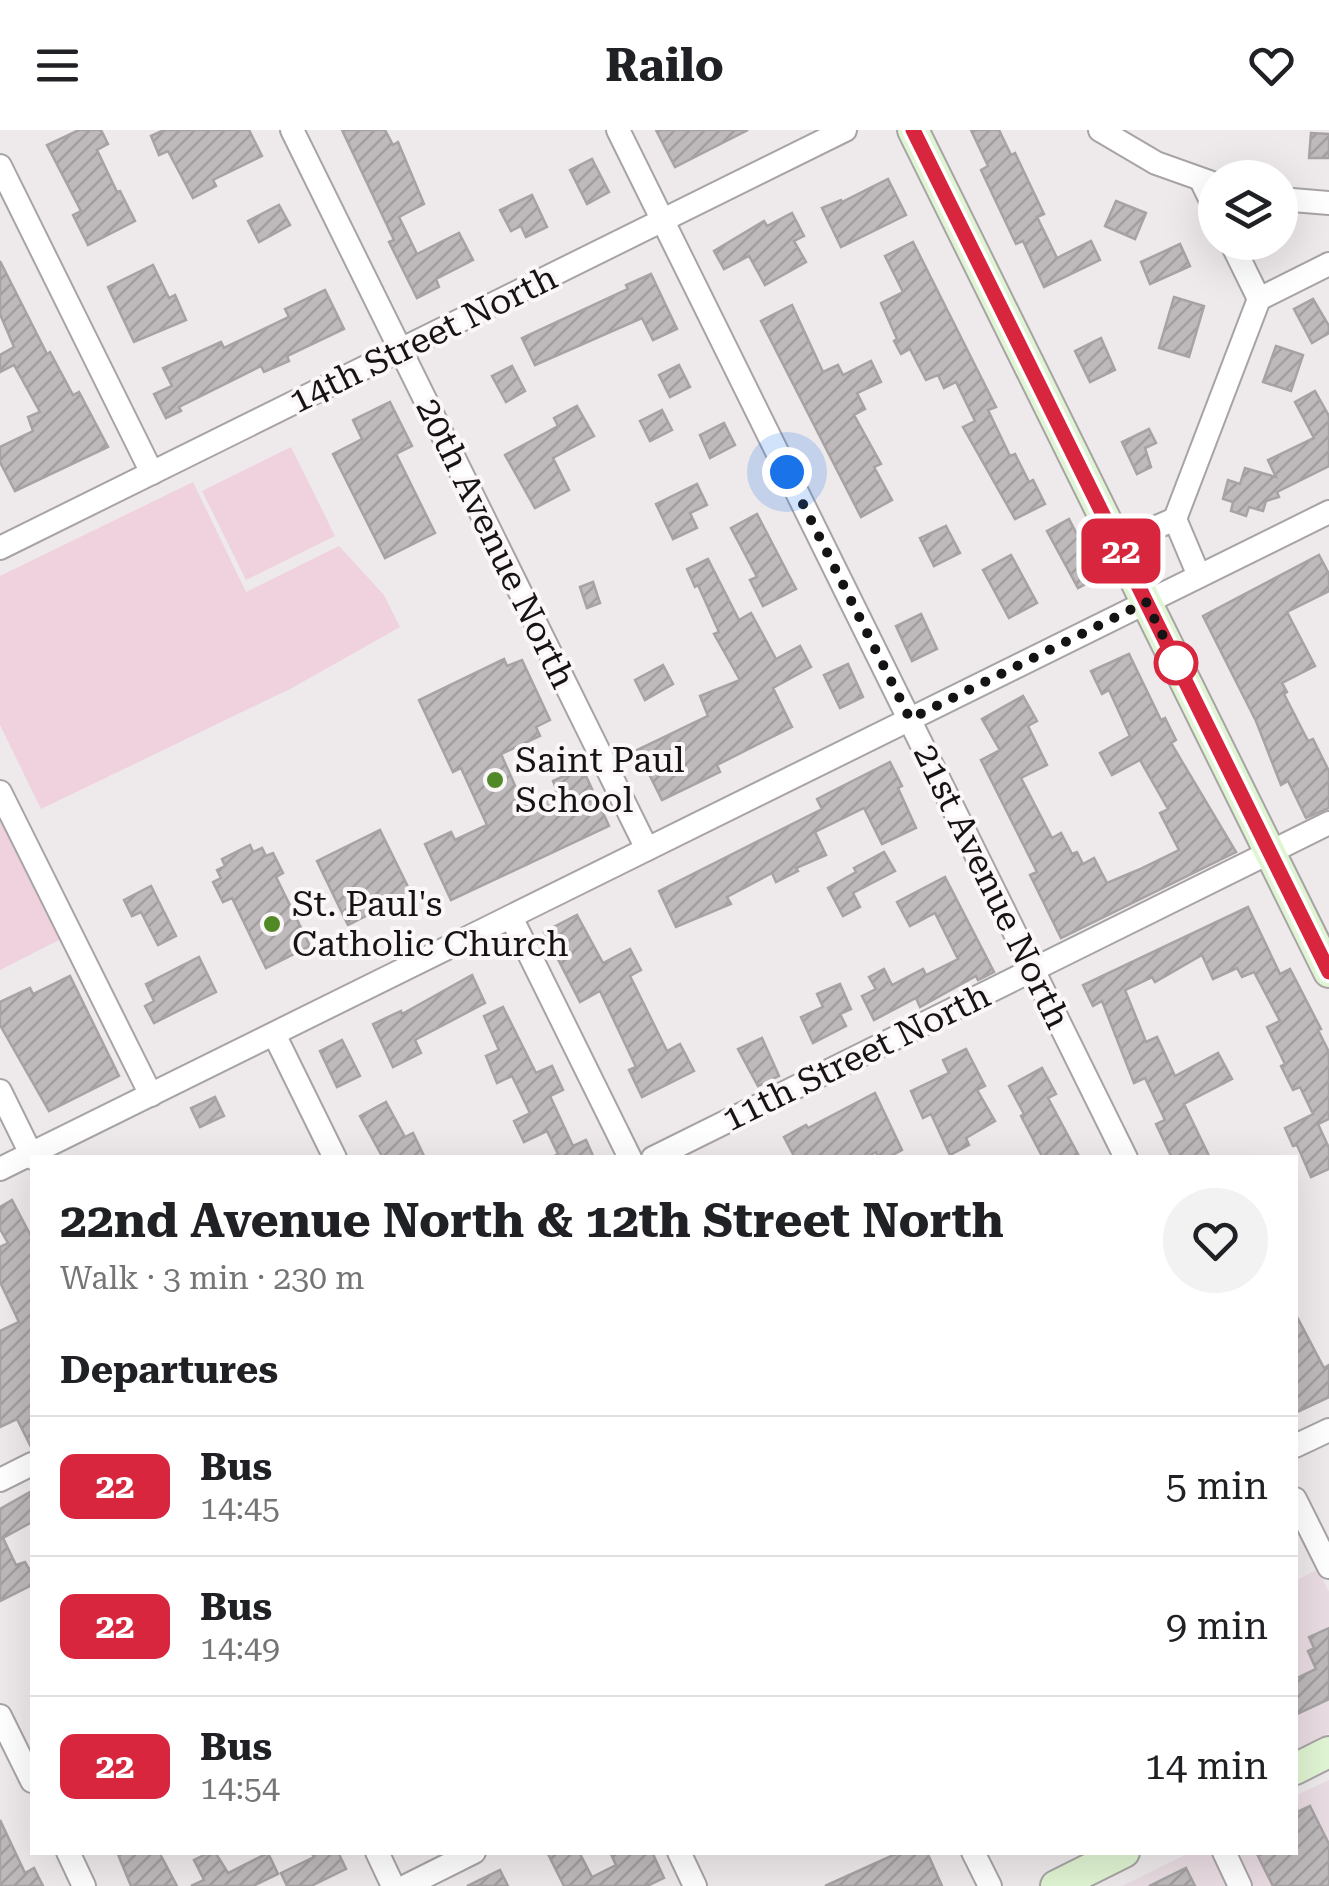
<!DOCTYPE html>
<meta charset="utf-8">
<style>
body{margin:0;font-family:"Roboto Serif",serif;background:#f2f2f2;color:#202124;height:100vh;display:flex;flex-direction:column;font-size:38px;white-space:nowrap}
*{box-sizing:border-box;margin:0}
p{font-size:32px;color:#757577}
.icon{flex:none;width:55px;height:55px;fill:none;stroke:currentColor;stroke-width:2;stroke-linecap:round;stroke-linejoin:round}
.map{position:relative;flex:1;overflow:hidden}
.details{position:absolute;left:30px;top:1025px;width:1268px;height:700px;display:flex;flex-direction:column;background:#fff;border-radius:0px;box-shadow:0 10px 40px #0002}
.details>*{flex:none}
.badge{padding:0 20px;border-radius:15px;font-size:35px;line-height:65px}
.buttons{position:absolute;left:1198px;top:30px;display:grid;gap:20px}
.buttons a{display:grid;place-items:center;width:100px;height:100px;border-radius:50%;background:#fff;box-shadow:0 10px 40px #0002;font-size:50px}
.you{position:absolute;width:50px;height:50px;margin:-25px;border:8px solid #fff;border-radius:50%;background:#1a73e8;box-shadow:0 0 0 15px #1a73e833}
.map>.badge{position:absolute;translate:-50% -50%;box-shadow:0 0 0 5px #fff}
h2{padding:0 30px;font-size:38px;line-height:90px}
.round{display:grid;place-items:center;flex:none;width:105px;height:105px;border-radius:52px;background:#f2f2f2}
.head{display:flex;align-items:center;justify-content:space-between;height:170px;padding:0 30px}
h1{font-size:48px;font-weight:700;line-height:75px}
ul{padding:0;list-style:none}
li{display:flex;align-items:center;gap:30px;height:140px;padding:0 30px;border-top:2px solid #e0e0e0}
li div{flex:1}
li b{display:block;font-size:38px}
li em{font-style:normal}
li .badge{min-width:110px;font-weight:700;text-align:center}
header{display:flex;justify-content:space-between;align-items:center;height:130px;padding:0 30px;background:#fff;font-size:45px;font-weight:700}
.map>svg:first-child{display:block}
</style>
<header><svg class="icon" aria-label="menu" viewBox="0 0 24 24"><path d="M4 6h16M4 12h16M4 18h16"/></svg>Railo<svg class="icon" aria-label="heart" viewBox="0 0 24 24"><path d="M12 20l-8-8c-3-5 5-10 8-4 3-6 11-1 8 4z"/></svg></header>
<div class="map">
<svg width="1329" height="1756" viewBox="0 0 1329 1756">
<defs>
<pattern id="building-hatch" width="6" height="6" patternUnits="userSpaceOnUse" patternTransform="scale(2.5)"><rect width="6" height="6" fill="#beb9bb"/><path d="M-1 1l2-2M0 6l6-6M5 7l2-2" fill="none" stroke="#a29ea0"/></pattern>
</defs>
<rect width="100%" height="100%" fill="#eee9eb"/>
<g fill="#e9dce2">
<path d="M 1318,1439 L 1329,1462 L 1329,1603 L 1295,1620 L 1295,1451 Z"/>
<path d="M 1329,1650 L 1329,1756 L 1253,1756 L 1238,1723 L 1295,1722 L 1295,1666 Z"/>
<path d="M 1191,1722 L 1214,1723 L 1230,1756 L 1122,1756 Z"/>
</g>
<g fill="#f0d2df">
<path d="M 291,317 L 335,406 L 246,450 L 202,361 Z"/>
<path d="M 193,352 L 246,462 L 339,416 L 384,465 L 400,497 L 292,558 L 41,679 L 0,595 L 0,446 Z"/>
<path d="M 0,688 L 61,809 L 0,840 Z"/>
</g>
<g fill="url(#building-hatch)" stroke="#a7a2a4" stroke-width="2.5">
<path d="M 79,0 L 101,0 L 108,14 L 97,20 L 117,62 L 120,61 L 135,91 L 88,115 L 73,85 L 81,81 L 47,15 Z"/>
<path d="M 164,0 L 249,0 L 262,26 L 213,50 L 216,56 L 193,68 L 168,21 L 159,25 L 151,6 Z"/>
<path d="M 342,0 L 385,0 L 393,15 L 398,12 L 424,74 L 399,87 L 417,124 L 459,103 L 473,130 L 436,149 L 439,157 L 417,168 L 389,112 L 394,110 Z"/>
<path d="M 656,0 L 748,0 L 675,37 Z"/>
<path d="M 971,0 L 999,0 L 1011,25 L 1015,23 L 1044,84 L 1037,87 L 1057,128 L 1091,111 L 1100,130 L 1044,157 L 1023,111 L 1016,114 L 981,40 L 988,36 Z"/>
<path d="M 1311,3 L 1329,4 L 1329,28 L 1309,28 Z"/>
<path d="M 592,29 L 609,62 L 587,74 L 570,40 Z"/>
<path d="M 888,49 L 906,85 L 841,117 L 822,78 L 841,70 L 842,72 Z"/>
<path d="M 532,65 L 547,97 L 526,107 L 521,96 L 511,101 L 500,80 Z"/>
<path d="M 1116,71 L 1146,83 L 1135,109 L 1105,96 Z"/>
<path d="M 279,75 L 290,95 L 259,112 L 248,91 Z"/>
<path d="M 792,83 L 804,106 L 794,111 L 806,132 L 765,155 L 749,126 L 724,139 L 714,121 L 764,91 L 767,96 Z"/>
<path d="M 913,112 L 996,277 L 988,280 L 1010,326 L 1015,324 L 1029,352 L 1033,350 L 1045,374 L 1015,389 L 963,297 L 975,291 L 956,252 L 944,258 L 938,245 L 926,250 L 910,219 L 901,224 L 894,211 L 897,209 L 881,173 L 903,162 L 885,126 Z"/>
<path d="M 1180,114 L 1190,136 L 1150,154 L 1141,132 Z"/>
<path d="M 0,131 L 47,224 L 50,222 L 73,265 L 79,262 L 108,317 L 15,361 L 0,332 L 0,317 L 33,301 L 28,287 L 40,282 L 14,235 L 0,242 L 0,225 L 14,217 L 0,184 Z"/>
<path d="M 153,135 L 169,168 L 175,165 L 186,190 L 134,212 L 108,157 Z"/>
<path d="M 651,144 L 677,199 L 653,210 L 642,188 L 535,235 L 522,208 L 628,159 L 626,155 Z"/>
<path d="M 325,160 L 344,199 L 287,226 L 289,231 L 264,242 L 261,236 L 179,277 L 181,281 L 166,288 L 154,264 L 172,256 L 163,238 L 221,212 L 224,218 L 289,187 L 285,179 Z"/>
<path d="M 1174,167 L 1204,176 L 1189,227 L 1159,218 Z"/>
<path d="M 1313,169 L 1329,196 L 1329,203 L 1312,213 L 1294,179 Z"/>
<path d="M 792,175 L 823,242 L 838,235 L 843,245 L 871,231 L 881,252 L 857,263 L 865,279 L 854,285 L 881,334 L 874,337 L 892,370 L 861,387 L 761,191 Z"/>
<path d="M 1101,208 L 1115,240 L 1090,252 L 1075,221 Z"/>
<path d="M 1276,216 L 1303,225 L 1291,261 L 1263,252 Z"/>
<path d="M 679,235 L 690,257 L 670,267 L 659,245 Z"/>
<path d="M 512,236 L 525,261 L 506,272 L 492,246 Z"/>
<path d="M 1315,261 L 1329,286 L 1329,336 L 1277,362 L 1279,367 L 1266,371 L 1263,381 L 1249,377 L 1246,386 L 1231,381 L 1233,372 L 1223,369 L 1228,350 L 1240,354 L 1245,338 L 1276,347 L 1268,330 L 1314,308 L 1295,272 Z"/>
<path d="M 390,272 L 412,316 L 396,324 L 435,403 L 385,428 L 333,324 L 362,309 L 353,290 Z"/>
<path d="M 577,276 L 594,306 L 553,328 L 569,360 L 535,378 L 505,325 L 558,296 L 554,288 Z"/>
<path d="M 662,280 L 672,300 L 650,311 L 640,291 Z"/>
<path d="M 724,293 L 735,315 L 710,328 L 700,305 Z"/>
<path d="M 1149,299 L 1156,313 L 1145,318 L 1151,337 L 1137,344 L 1122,312 Z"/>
<path d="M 697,354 L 707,375 L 690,383 L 697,398 L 673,409 L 656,374 Z"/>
<path d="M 757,384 L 796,459 L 763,476 L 750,450 L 757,447 L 731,398 Z"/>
<path d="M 1069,389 L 1099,447 L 1078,458 L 1047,401 Z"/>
<path d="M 946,396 L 960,423 L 934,436 L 920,408 Z"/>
<path d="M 1011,425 L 1037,473 L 1009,488 L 983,440 Z"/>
<path d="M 1319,425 L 1329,444 L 1329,461 L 1287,482 L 1315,536 L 1282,553 L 1287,562 L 1284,564 L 1308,611 L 1313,609 L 1329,641 L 1329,678 L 1306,688 L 1288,651 L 1281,655 L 1256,591 L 1203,486 Z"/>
<path d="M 708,429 L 739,490 L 751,483 L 776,529 L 800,516 L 811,537 L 773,558 L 792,597 L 717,635 L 720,642 L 662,670 L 637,620 L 708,586 L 700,566 L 740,550 L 714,504 L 719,502 L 698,455 L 695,457 L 687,439 Z"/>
<path d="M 593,452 L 600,473 L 587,478 L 580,457 Z"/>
<path d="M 921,484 L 937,519 L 912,531 L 896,496 Z"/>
<path d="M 1129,524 L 1161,590 L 1165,588 L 1176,610 L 1171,613 L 1236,722 L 1061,808 L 1030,745 L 1037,742 L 981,630 L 1000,620 L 982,589 L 1023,566 L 1037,591 L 1028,596 L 1047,635 L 1021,648 L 1052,708 L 1061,703 L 1072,724 L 1077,722 L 1083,734 L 1094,728 L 1107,753 L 1138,740 L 1179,720 L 1160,683 L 1168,679 L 1140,630 L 1112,645 L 1100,623 L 1130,606 L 1109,560 L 1102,564 L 1091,541 Z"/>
<path d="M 504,529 L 507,536 L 522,530 L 550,590 L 536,597 L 540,606 L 501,624 L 524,676 L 557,661 L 553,651 L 579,639 L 583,648 L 586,646 L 609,696 L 451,770 L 425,714 L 451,702 L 455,710 L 487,695 L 461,638 L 453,642 L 419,570 Z"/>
<path d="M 848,534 L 863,567 L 840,578 L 824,545 Z"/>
<path d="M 663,535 L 673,554 L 645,570 L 635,550 Z"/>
<path d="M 890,632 L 902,656 L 898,658 L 916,698 L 882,714 L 864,678 L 815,702 L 826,725 L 796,738 L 798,741 L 776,752 L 772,743 L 727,767 L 731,774 L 676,797 L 659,761 L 822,679 L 817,669 Z"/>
<path d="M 380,700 L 411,763 L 348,795 L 317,731 Z"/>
<path d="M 250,715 L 253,722 L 262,718 L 266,726 L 273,723 L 283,743 L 276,747 L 310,816 L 266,838 L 232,768 L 223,772 L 213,752 L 221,748 L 217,740 L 225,736 L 222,729 Z"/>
<path d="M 884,722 L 895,741 L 853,763 L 860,777 L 843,786 L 828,758 L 856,742 L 854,738 Z"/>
<path d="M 945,747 L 994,842 L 978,850 L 976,846 L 920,877 L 916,868 L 874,890 L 862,866 L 876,859 L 869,847 L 884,839 L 892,855 L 923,839 L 926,845 L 958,829 L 935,783 L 910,796 L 897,772 Z"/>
<path d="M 151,756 L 176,806 L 158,815 L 141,782 L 132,786 L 124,770 Z"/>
<path d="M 1248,777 L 1280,844 L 1290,839 L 1321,899 L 1318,900 L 1329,922 L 1329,989 L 1318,994 L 1329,1018 L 1329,1039 L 1311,1047 L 1297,1015 L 1293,1016 L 1285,998 L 1313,984 L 1300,957 L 1293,960 L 1281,936 L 1285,934 L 1267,897 L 1280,891 L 1254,842 L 1242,847 L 1237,838 L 1213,849 L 1202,825 L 1155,852 L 1152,847 L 1125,860 L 1146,912 L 1157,907 L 1175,946 L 1218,923 L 1232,949 L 1184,974 L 1210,1028 L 1172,1028 L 1156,994 L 1165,990 L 1145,948 L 1134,953 L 1102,871 L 1093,876 L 1083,855 Z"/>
<path d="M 577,785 L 603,833 L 630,819 L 641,840 L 630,846 L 667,921 L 680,914 L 694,941 L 642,967 L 629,940 L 636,937 L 600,861 L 580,872 L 544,802 Z"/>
<path d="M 199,827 L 216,862 L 154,893 L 145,876 L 154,871 L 146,854 Z"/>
<path d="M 472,845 L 485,873 L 415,910 L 421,923 L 393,937 L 373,894 L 401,881 L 402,884 Z"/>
<path d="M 70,846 L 119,946 L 49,981 L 0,895 L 0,872 L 30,858 L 33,864 Z"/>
<path d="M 840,854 L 851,879 L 840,884 L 846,896 L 813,913 L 801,887 L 823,877 L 817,864 Z"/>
<path d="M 503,877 L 536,943 L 552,936 L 563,960 L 550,966 L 573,1016 L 586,1010 L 594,1028 L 550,1028 L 558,1024 L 547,1001 L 524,1012 L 514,991 L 530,983 L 512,946 L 497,953 L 486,926 L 499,920 L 484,886 Z"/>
<path d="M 762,908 L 779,946 L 758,956 L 738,919 Z"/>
<path d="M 342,910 L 360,946 L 337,957 L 320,921 Z"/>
<path d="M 966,919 L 985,956 L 977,960 L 995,991 L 966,1008 L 969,1015 L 950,1025 L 931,984 L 923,988 L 911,961 L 949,943 L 943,930 Z"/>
<path d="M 1042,938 L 1056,964 L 1048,968 L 1080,1028 L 1043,1028 L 1021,986 L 1024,984 L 1009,956 Z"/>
<path d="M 875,963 L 902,1020 L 887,1028 L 878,1028 L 876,1022 L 865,1028 L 795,1028 L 784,1007 L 806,995 L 808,998 Z"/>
<path d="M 215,967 L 224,986 L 200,997 L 191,978 Z"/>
<path d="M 386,972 L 405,1007 L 413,1003 L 425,1028 L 383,1028 L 360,986 Z"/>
<path d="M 12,1070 L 32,1108 L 32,1319 L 17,1289 L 0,1297 L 0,1201 L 19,1192 L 0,1152 L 0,1117 L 8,1113 L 0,1099 L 0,1077 Z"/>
<path d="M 1295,1183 L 1324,1238 L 1329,1235 L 1329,1267 L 1295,1283 Z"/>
<path d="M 32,1361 L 32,1392 L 3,1408 L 16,1435 L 25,1432 L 29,1439 L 32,1437 L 32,1455 L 0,1471 L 0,1379 Z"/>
<path d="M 1329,1498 L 1329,1569 L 1295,1585 L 1295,1549 L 1316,1539 L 1308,1521 L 1314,1518 L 1309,1507 Z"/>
<path d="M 1310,1676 L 1329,1714 L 1329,1756 L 1273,1756 L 1256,1722 L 1295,1722 L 1295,1683 Z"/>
<path d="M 0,1690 L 25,1743 L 34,1738 L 43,1756 L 0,1756 Z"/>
<path d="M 117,1722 L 159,1722 L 177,1756 L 131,1756 Z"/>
<path d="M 210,1722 L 215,1722 L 228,1743 L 268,1723 L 278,1744 L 253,1756 L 191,1756 L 204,1750 L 194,1730 Z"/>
<path d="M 311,1722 L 338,1722 L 346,1739 L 311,1756 L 287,1756 L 281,1743 L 314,1727 Z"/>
<path d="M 547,1722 L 579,1722 L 592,1747 L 616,1735 L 610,1722 L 652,1722 L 664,1748 L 647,1756 L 564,1756 Z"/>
<path d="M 900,1722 L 927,1722 L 942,1756 L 825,1756 Z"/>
<path d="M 1186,1738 L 1195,1756 L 1149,1756 Z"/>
<path d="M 500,1740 L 508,1756 L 467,1756 Z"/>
</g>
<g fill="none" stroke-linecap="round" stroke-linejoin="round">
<g stroke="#a8a4a6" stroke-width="26">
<g id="street">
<path d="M 292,0 L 647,719"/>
<path d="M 618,0 L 1126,1028"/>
<path d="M 1100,0 L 1156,33 L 1215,54"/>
<path d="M 0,36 L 152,343"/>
<path d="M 1201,50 L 1215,79"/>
<path d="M 1280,69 L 1329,73"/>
<path d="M 1259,169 L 1329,134"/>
<path d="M 1175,389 L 1259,169 L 1231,112"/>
<path d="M 1118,414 L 1175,389 L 1199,446"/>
<path d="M 0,418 L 845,0"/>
<path d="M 0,662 L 151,965"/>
<path d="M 511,787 L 630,1028"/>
<path d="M 274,904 L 335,1028"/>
<path d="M 0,961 L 33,1028"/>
<path d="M 653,1028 L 1329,693"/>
<path d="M 0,1039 L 1329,382"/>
<path d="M 1295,1316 L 1329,1300"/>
<path d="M 0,1350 L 32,1334"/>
<path d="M 1295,1369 L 1329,1437"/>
<path d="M 0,1586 L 32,1651"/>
<path d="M 68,1722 L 84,1756"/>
<path d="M 377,1722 L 393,1756"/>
<path d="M 679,1722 L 695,1756"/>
<path d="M 973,1722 L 990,1756"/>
<path d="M 1224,1722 L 1240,1756"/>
<path d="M 406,1756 L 474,1722"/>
</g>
</g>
<g stroke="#a8a4a6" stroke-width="34">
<g id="secondary">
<path d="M 913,0 L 1329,842"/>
<path d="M 1295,1639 L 1329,1622"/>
<path d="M 1056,1756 L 1124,1722"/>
</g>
</g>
<use href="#street" stroke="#fff" stroke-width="22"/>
<use href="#secondary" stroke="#e0f5d3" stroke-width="30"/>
</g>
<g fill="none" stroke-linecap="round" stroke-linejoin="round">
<g stroke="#fff" stroke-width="22">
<path id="line" d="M 913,0 L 1329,842"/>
</g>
<use href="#line" stroke="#d7263d" stroke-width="15"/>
<path stroke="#151314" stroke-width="10" stroke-dasharray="0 18" d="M 787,342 L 910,589 L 1146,472 L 1182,544 L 1176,533"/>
</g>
<circle fill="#fff" stroke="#d7263d" stroke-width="5" cx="1176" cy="533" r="20"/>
<g fill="#508925" stroke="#fbf6f8" stroke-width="4">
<circle cx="495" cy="650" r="10"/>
<circle cx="272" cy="794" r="10"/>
</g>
<g text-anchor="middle" stroke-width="8" stroke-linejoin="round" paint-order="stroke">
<g font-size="35" fill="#151314" stroke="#fbf6f8">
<text transform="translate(423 209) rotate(-26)" y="12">14th Street North</text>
<text transform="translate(496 413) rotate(64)" y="12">20th Avenue North</text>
<text transform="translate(992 756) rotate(64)" y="12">21st Avenue North</text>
<text transform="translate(856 927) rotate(-26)" y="12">11th Street North</text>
</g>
<g font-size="35" fill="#151314" stroke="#fbf6f8" text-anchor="start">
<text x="515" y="642">Saint Paul<tspan x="515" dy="40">School</tspan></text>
<text x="292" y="786">St. Paul's<tspan x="292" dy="40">Catholic Church</tspan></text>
</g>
</g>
</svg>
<div class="buttons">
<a><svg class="icon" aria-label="layers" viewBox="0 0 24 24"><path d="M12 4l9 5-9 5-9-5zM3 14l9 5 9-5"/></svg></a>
</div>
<div class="you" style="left:787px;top:342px"></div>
<b class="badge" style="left:1121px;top:421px;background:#d7263d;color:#fff">22</b>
<section class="details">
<div class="head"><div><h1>22nd Avenue North &amp; 12th Street North</h1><p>Walk · 3 min · 230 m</p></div><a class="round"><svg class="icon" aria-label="heart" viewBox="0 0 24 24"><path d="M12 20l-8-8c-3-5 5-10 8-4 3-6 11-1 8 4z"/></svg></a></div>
<h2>Departures</h2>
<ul>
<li><span class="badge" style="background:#d7263d;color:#fff">22</span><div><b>Bus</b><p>14:45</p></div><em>5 min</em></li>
<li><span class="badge" style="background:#d7263d;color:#fff">22</span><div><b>Bus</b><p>14:49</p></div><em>9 min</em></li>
<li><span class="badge" style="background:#d7263d;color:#fff">22</span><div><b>Bus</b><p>14:54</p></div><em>14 min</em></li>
</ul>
</section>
</div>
